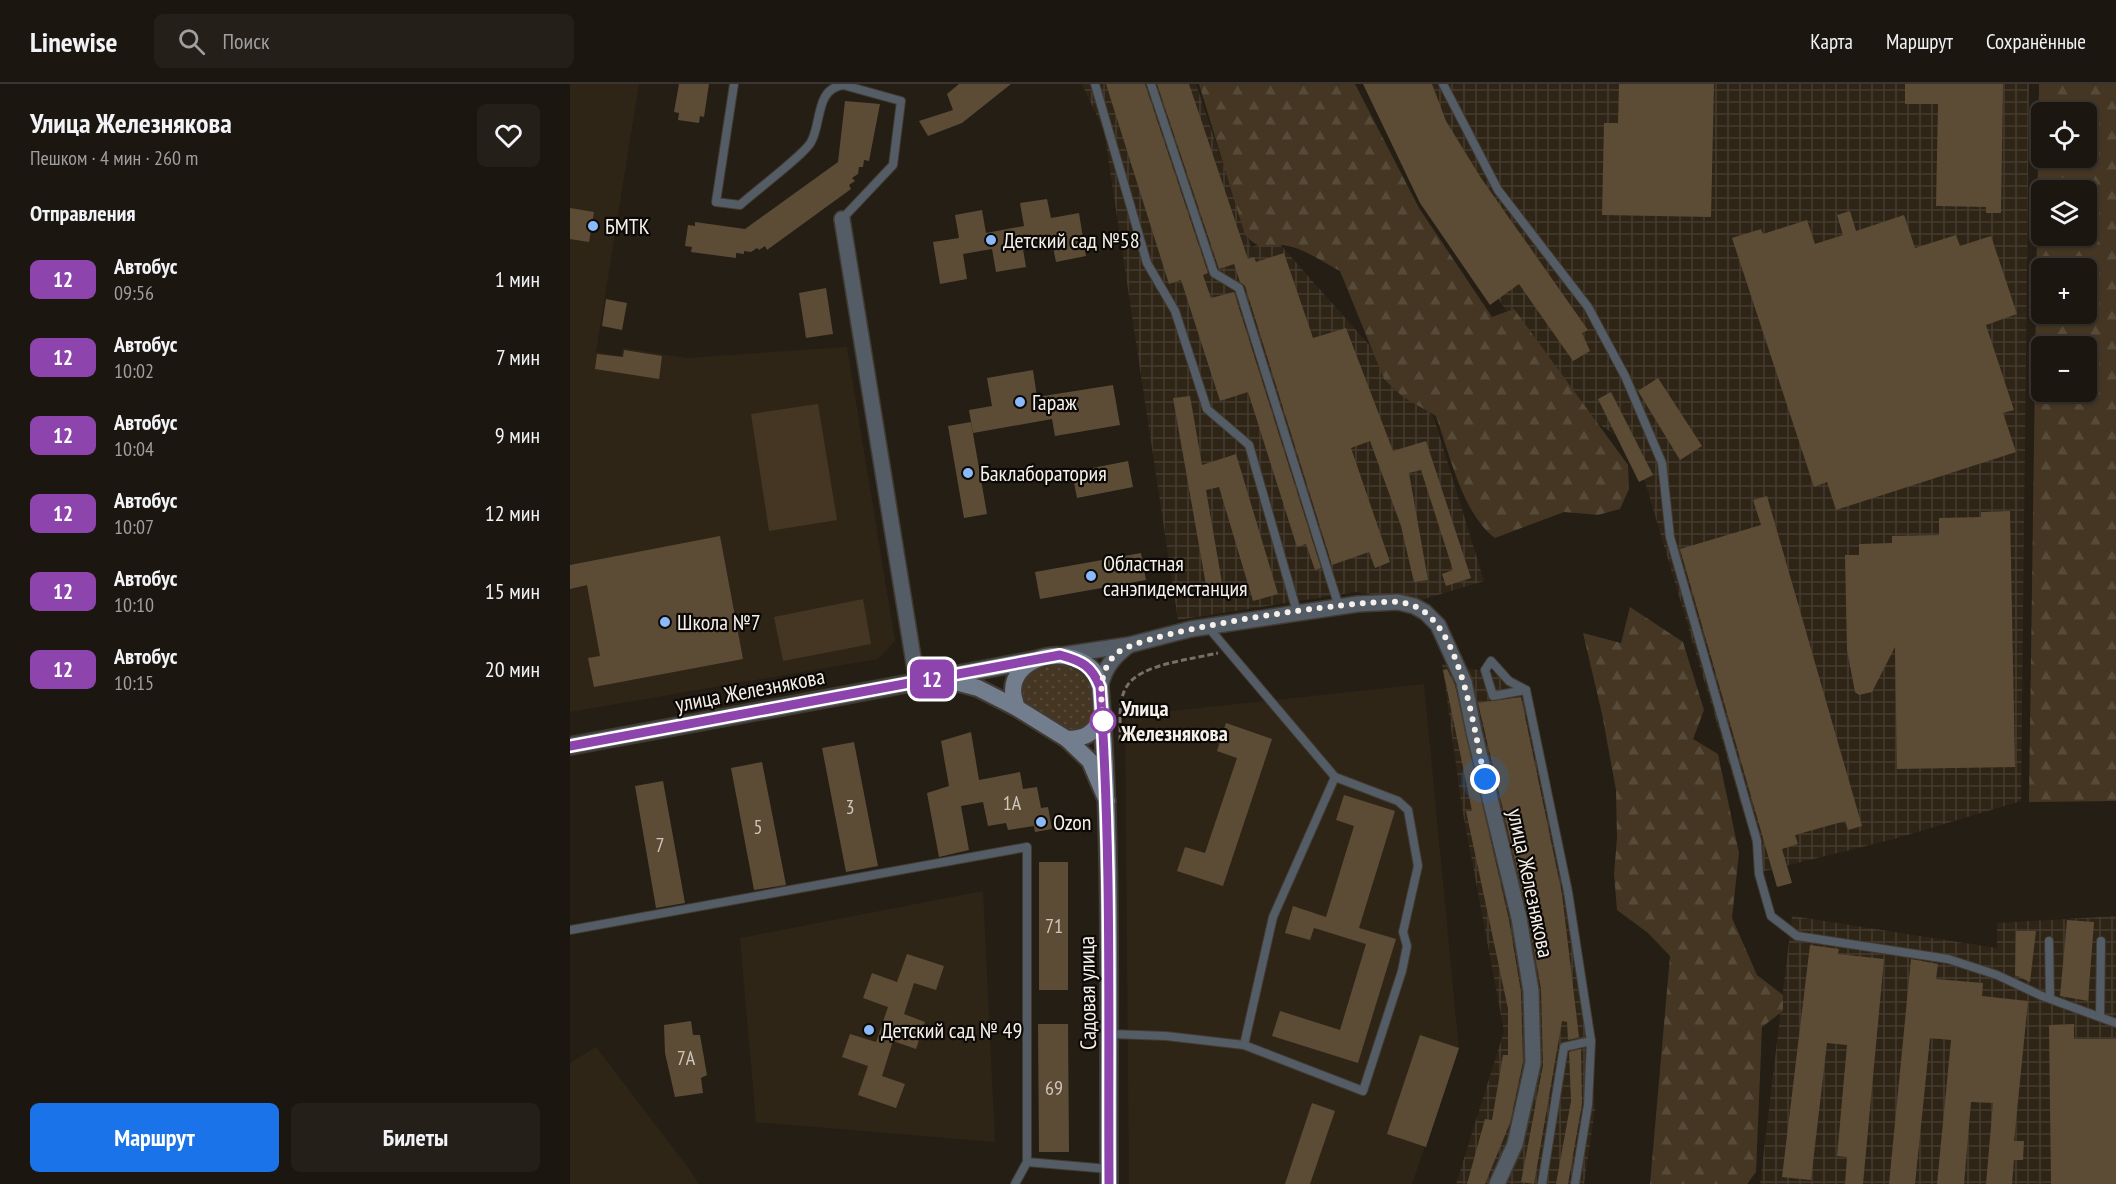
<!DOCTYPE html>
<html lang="ru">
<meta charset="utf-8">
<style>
body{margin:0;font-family:"PT Sans Narrow",sans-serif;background:#251f19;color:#f1f3f6;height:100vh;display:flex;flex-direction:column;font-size:22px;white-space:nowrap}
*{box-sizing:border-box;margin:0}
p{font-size:20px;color:#a09f9f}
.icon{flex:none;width:33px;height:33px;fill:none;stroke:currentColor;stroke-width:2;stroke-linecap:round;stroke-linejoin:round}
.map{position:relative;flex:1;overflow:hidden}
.side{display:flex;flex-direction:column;background:#1c1610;width:570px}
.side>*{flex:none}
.badge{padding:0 12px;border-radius:9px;font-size:21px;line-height:39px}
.tools{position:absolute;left:1461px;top:18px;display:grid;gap:12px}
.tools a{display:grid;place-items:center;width:66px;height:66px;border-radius:9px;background:#1c1610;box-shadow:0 2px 4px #0004,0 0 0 2px #3a3530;font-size:30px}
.you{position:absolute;width:30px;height:30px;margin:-15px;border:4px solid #fff;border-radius:50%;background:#1a73e8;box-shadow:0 0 0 9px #1a73e833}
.map>.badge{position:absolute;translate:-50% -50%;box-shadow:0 0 0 3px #fff}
h2{padding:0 30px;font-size:22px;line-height:54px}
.round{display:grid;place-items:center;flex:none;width:63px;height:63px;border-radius:9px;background:#251f19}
.overview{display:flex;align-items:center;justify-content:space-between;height:102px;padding:0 30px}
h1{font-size:28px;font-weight:700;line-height:45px}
.action{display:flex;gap:12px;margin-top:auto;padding:12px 30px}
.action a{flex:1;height:69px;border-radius:9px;background:#1a73e8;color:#fff;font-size:24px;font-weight:700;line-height:69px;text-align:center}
.action a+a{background:#251f19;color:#f1f3f6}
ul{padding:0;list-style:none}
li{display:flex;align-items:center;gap:18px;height:78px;padding:0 30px}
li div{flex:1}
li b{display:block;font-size:22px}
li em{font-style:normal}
li .badge{min-width:66px;font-weight:700;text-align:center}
header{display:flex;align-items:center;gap:36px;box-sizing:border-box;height:84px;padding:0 30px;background:#1c1610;border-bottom:2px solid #3a3530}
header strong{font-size:28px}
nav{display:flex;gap:33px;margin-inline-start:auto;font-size:21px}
.search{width:420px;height:54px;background:#251f19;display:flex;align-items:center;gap:15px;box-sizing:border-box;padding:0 21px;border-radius:9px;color:#a09f9f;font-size:22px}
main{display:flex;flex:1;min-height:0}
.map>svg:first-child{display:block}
</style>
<header>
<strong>Linewise</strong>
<div class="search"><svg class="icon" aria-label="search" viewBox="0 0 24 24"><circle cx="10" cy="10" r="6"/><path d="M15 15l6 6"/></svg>Поиск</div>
<nav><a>Карта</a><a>Маршрут</a><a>Сохранённые</a></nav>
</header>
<main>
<section class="side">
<div class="overview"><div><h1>Улица Железнякова</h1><p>Пешком · 4 мин · 260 m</p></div><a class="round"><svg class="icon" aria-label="heart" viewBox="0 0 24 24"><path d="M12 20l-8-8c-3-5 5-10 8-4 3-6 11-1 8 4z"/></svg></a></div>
<h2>Отправления</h2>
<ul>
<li><span class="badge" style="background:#8e44ad;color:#fff">12</span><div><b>Автобус</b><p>09:56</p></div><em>1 мин</em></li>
<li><span class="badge" style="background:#8e44ad;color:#fff">12</span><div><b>Автобус</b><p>10:02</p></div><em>7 мин</em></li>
<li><span class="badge" style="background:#8e44ad;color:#fff">12</span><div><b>Автобус</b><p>10:04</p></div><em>9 мин</em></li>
<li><span class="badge" style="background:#8e44ad;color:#fff">12</span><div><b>Автобус</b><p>10:07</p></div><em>12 мин</em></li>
<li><span class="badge" style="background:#8e44ad;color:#fff">12</span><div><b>Автобус</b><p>10:10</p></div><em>15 мин</em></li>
<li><span class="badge" style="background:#8e44ad;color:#fff">12</span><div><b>Автобус</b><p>10:15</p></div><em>20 мин</em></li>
</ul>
<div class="action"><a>Маршрут</a><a>Билеты</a></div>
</section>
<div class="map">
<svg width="1546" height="1100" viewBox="0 0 1546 1100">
<defs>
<pattern id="industrial-grid" width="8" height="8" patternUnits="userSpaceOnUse" patternTransform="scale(1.5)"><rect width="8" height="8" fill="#2f2517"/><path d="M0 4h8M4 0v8" fill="none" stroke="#443a2e"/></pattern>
<pattern id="grass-dots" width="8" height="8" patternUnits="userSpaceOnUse" patternTransform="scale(1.5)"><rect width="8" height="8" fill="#443623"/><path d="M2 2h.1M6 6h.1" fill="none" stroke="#564a38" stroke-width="1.8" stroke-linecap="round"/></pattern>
<pattern id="forest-firs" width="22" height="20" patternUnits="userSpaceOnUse" patternTransform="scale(1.5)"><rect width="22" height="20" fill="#443623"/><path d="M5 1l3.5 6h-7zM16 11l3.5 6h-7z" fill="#564a38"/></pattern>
</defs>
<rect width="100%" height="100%" fill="#251e15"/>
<g fill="#2f2517">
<path d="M 0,0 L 69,0 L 26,268 L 51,272 L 53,264 L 117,274 L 277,263 L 325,557 L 308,575 L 0,628 Z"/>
<path d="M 854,600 L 889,966 L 842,1100 L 559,1100 L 555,632 Z"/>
<path d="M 413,807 L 425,1058 L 186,1038 L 170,854 Z"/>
<path d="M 26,963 L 119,1085 L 129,1100 L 0,1100 L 0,979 Z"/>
</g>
<g fill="url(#industrial-grid)">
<path d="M 512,0 L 626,0 L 681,163 L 706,156 L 864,334 L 914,497 L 851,516 L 785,508 L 608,536 L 534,47 Z"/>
<path d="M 801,0 L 1459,0 L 1451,717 L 1324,755 L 1191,788 L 1065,364 L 1000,321 L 860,114 Z"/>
<path d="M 872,580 L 927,589 L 959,608 L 1002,815 L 1025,1025 L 1014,1100 L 886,1100 L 934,947 L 892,724 Z"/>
<path d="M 1222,832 L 1427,864 L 1427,839 L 1546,832 L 1546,1100 L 1190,1100 Z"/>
</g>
<path fill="url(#grass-dots)" d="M 490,580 C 523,589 522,601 524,633 L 514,646 L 501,648 L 454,619 C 446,591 467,584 490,580 Z"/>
<g fill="url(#forest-firs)" fill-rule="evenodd">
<path d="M 629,0 L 785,0 L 849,124 L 922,233 L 944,225 L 1058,381 L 1059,405 L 1050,425 L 1028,431 L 994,428 L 925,454 C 893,431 879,368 866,332 L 833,313 L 814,295 L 770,187 C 754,179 735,165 718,162 C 698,158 692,170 675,151 Z"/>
<path d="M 1469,0 L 1546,0 L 1546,717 L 1459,718 ZM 1516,28 L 1516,74 L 1472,74 L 1472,28 ZM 1516,106 L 1516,152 L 1472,152 L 1472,106 ZM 1472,184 L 1516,184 L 1516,230 L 1472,230 ZM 1472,262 L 1516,262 L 1516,308 L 1472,308 Z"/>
<path d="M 1060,523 L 1113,558 L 1134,626 L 1123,655 L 1148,670 L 1169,769 L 1162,834 L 1187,891 L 1213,911 L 1213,927 L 1192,943 L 1186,1088 L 1177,1100 L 1080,1100 L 1100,872 L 1078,849 L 1047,826 L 1044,790 L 1047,754 L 1046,706 L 1032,630 L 1013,549 L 1051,559 Z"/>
</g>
<g fill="#443623">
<path d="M 248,320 L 267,436 L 199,447 L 181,330 Z"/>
<path d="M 293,515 L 301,560 L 213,577 L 204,533 Z"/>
</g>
<g fill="#5c4c35">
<path d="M 109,0 L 139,0 L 134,33 L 130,32 L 129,39 L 108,36 L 109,29 L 104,28 Z"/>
<path d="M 389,0 L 441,0 L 392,39 L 358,52 L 349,37 L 383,26 L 377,10 Z"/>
<path d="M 536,0 L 575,0 L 638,189 L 633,191 L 641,214 L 664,208 L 751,484 L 745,486 L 736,460 L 727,463 L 678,308 L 650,317 L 611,196 L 599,200 Z"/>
<path d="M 587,0 L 619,0 L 678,175 L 684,173 L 686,178 L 714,169 L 743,254 L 776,244 L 823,367 L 856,357 L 901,494 L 876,502 L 872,490 L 883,486 L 851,386 L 839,389 L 858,496 L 844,498 L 831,442 L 800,357 L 781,364 L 820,478 L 805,484 L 799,468 L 762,481 L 675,202 L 670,198 L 664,180 L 649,185 Z"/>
<path d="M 793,0 L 862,0 L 876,37 L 911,94 L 1018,246 L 1012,249 L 1020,267 L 1003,277 L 949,200 L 920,221 L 850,119 Z"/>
<path d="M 1049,0 L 1144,0 L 1141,133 L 1032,131 L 1034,39 L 1048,39 Z"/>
<path d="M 1335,0 L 1433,0 L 1431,129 L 1416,129 L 1416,123 L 1366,122 L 1368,20 L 1335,20 Z"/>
<path d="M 275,17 L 310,20 L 299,77 L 294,76 L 293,83 L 289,83 L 288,90 L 282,94 L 285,97 L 279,101 L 281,105 L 197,166 L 195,162 L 189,166 L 187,164 L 181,168 L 174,167 L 174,170 L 166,169 L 166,174 L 121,168 L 122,163 L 115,162 L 118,141 L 125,142 L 125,138 L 175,145 L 268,78 Z"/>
<path d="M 477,115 L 481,134 L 509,129 L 516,172 L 486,178 L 481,153 L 452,159 L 456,183 L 426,188 L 422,165 L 393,170 L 397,195 L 370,200 L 363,158 L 389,154 L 385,131 L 412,126 L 416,149 L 454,142 L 450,119 Z"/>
<path d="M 0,124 L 24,128 L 19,158 L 0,155 Z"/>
<path d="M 1280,127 L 1286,147 L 1334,131 L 1345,164 L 1386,151 L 1390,162 L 1421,152 L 1447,230 L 1416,241 L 1444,326 L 1433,329 L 1446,368 L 1266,426 L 1257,398 L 1244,403 L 1162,154 L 1191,145 L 1193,150 L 1237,136 L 1245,160 L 1273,151 L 1267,131 Z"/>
<path d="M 256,204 L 263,250 L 236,254 L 229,209 Z"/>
<path d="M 36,215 L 57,219 L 52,246 L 32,242 Z"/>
<path d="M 54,266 L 92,272 L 89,295 L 25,285 L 27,270 L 53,273 Z"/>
<path d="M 463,286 L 467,313 L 543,301 L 550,341 L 485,352 L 482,335 L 403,349 L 399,326 L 422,322 L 417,294 Z"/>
<path d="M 1088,294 L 1132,362 L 1110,376 L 1068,307 Z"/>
<path d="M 1041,308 L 1083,391 L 1069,398 L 1028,315 Z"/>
<path d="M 620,312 L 632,381 L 666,370 L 708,510 L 683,517 L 649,403 L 636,406 L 652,499 L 636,501 L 603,314 Z"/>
<path d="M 401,338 L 417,430 L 394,434 L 378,342 Z"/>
<path d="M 558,377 L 563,403 L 507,414 L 502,388 Z"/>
<path d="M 1197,412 L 1292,742 L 1278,746 L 1275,737 L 1225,751 L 1228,760 L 1212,765 L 1222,799 L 1207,803 L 1110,465 L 1191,441 L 1183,416 Z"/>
<path d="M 1440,427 L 1445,683 L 1327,685 L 1325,563 L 1302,608 L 1289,611 L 1285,608 L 1277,566 L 1275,471 L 1289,471 L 1289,460 L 1322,459 L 1322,452 L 1369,451 L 1369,434 L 1411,433 L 1411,428 Z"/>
<path d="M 150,452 L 173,575 L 24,603 L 18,574 L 30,572 L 17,501 L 0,505 L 0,481 Z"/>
<path d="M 571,469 L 576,496 L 470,515 L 465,488 Z"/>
<path d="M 877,585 L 885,601 L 939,836 L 951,908 L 953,978 L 940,1039 L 915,1100 L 897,1100 L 915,1035 L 922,1036 L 933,971 L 938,971 L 938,925 L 896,727 L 902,727 L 873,586 Z"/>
<path d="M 951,613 L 992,810 L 1009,953 L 998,956 L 997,938 L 992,937 L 964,1100 L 951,1098 L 973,981 L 971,905 L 958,832 L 908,619 Z"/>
<path d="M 656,639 L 702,655 L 653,802 L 607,787 L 615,763 L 635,769 L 667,674 L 647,667 Z"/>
<path d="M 401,648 L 409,696 L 450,688 L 453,705 L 467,703 L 471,724 L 478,723 L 482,745 L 465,748 L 464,742 L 438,746 L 436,739 L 418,742 L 413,718 L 391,722 L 399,766 L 369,773 L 357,709 L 379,702 L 371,657 Z"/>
<path d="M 284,658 L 308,782 L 276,788 L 252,664 Z"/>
<path d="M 192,678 L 216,801 L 184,806 L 161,684 Z"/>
<path d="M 93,697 L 115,819 L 86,824 L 65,702 Z"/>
<path d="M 774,711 L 825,727 L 789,844 L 826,855 L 788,979 L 702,952 L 710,927 L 770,946 L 796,860 L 744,844 L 740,856 L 715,849 L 723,822 L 756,833 L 784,742 L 766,736 Z"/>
<rect x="469" y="778" width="29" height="128"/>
<path d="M 1497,836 L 1524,838 L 1518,917 L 1490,912 Z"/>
<path d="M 1446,847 L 1466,847 L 1460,898 L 1445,891 Z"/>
<path d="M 1240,861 L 1269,865 L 1268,870 L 1314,875 L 1293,1100 L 1275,1100 L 1277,1073 L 1267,1072 L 1277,961 L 1257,959 L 1241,1096 L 1212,1093 Z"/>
<path d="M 337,870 L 374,882 L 366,906 L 344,899 L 334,930 L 355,938 L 346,965 L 323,957 L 312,992 L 335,1000 L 326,1024 L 288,1011 L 298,982 L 272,973 L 280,950 L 306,958 L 318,923 L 293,914 L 302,889 L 327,898 Z"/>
<path d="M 1341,875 L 1368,880 L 1366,895 L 1413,899 L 1412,912 L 1458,917 L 1444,1057 L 1454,1057 L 1453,1076 L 1444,1076 L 1442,1100 L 1416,1100 L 1423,1019 L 1401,1018 L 1394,1100 L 1367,1100 L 1381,956 L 1360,954 L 1345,1100 L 1319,1100 Z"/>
<path d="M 121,937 L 123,951 L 130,951 L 137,991 L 131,994 L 133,1009 L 105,1013 L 95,969 L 94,941 Z"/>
<path d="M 468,940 L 498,940 L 499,1068 L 469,1068 Z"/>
<path d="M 1504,940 L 1504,955 L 1546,955 L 1546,1100 L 1481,1100 L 1479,941 Z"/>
<path d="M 850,951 L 889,964 L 856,1063 L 817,1050 Z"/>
<path d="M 1011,965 L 1012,1020 L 998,1100 L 986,1100 L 1001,1017 L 999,968 Z"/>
<path d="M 742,1019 L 765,1027 L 740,1100 L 715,1100 Z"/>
</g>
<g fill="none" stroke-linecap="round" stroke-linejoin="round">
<g stroke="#423b33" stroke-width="10">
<g id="service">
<path d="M 164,0 L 146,118 L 170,121 C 183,109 235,70 241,58 C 252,39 245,5 273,1 L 331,17 L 323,81 L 272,135"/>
<path d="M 525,0 L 577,179 L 605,227 L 637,325 L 679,361 L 727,528"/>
<path d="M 581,0 L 644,189 L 669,204 L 769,523"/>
<path d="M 873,0 L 928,106 L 1018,223 L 1055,292 L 1092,379 L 1100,453 L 1187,757 L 1189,790 L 1201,832 L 1227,852 L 1378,875 L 1427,891 L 1472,912 L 1546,939"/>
<path d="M 638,543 L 765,693 L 703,833 L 674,961"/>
<path d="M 921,577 L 939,597 L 956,606 L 923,612 L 915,586 Z"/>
<path d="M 956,606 L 998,808 L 1021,957 L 1018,1021 L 1005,1100"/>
<path d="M 0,846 L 457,763 L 457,1078 L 445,1100"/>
<path d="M 1479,857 L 1480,914"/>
<path d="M 1530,933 L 1531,857"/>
<path d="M 540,950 L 596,952 L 674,961 L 793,1007 L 832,887 L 837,862 L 833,848 L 848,782 L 838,726 L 828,717 L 765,693"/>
<path d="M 457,1078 L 539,1085"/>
<path d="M 972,1100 L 994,963 L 1021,957"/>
</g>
</g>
<g stroke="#423b33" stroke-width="18">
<g id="minor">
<path d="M 272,135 L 347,598"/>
<path d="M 492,571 L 559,561 L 621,545 L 788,520 L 828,518 L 844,522 L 855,528 L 868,541 L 894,598 L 904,648 L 949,834 L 961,907 L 963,979 L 945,1060 L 927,1100"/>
<path d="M 530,603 C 535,583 543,573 559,561"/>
</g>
</g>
<g stroke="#423b33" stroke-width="20">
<path id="tertiary" d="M 0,662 L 368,594"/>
</g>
<g stroke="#423b33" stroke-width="20">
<g id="secondary">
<path d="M 368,594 L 464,576"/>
<path d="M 374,595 L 408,604 L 447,624"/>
<path d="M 497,655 C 516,655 524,649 533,632"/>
<path d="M 537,717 L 520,677 L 497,655 L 447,624 C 444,615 441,606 445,596 C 456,568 503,564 523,586 C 526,590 528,598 530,603 C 543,768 538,934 539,1100"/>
</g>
</g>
<path stroke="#777069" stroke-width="3" stroke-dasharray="6 3" stroke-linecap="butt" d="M 550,657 C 551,640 547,617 557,602 C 570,580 624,575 648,569"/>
<use href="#service" stroke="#545c66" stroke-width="8"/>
<use href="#minor" stroke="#545c66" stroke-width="15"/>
<use href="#tertiary" stroke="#545c66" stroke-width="16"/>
<use href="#secondary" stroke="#727e8e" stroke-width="16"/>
</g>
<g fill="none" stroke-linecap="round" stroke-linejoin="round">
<g stroke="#fff" stroke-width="14">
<path id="line" d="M 0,662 L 490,571 C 512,577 522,582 530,603 C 542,769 538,934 539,1100"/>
</g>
<use href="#line" stroke="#8e44ad" stroke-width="9"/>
<path stroke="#f5f0ea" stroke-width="6" stroke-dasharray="0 10.8" d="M 533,637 C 531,613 527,587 547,569 C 575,546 787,515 828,518 C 838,519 849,523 857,530 C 894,562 904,648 915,695"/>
</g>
<g fill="#8abafc" stroke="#0c0906" stroke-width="2">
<circle cx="23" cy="142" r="6"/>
<circle cx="421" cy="156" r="6"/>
<circle cx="450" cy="318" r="6"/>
<circle cx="398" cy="389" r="6"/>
<circle cx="521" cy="492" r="6"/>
<circle cx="95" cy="538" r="6"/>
<circle cx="471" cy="738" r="6"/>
<circle cx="299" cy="946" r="6"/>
</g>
<circle fill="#fff" stroke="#8e44ad" stroke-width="3" cx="533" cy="637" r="12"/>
<g text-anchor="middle" stroke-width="4.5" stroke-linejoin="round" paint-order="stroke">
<g font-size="20" fill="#cfc7bd">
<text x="442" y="726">1А</text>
<text x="280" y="730">3</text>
<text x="188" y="750">5</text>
<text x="90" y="768">7</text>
<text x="484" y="849">71</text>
<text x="116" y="981">7А</text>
<text x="484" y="1011">69</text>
</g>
<g font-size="22" fill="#f5f0ea" stroke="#0c0906" text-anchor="start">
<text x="35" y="150">БМТК</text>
<text x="433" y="164">Детский сад №58</text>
<text x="462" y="326">Гараж</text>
<text x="410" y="397">Баклаборатория</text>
<text x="533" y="487">Областная<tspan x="533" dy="25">санэпидемстанция</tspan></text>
<text x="107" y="546">Школа №7</text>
<text x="483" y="746">Ozon</text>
<text x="311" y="954">Детский сад № 49</text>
</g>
<g font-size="22" fill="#f5f0ea" stroke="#0c0906">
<text transform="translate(180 606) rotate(-11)" y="8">улица Железнякова</text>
<text transform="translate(961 799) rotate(78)" y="8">улица Железнякова</text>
<text transform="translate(517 909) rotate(-91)" y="8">Садовая улица</text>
</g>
<g font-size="22" font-weight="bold" fill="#f5f0ea" stroke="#0c0906" text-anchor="start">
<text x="551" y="632">Улица<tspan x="551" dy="25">Железнякова</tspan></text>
</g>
</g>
</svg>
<div class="tools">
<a><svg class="icon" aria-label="locate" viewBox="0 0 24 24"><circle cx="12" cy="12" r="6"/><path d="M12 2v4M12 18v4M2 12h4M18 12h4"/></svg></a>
<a><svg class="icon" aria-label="layers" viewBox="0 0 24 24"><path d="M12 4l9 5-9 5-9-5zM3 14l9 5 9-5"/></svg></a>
<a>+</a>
<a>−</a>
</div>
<div class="you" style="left:915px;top:695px"></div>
<b class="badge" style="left:362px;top:595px;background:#8e44ad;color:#fff">12</b>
</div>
</main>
